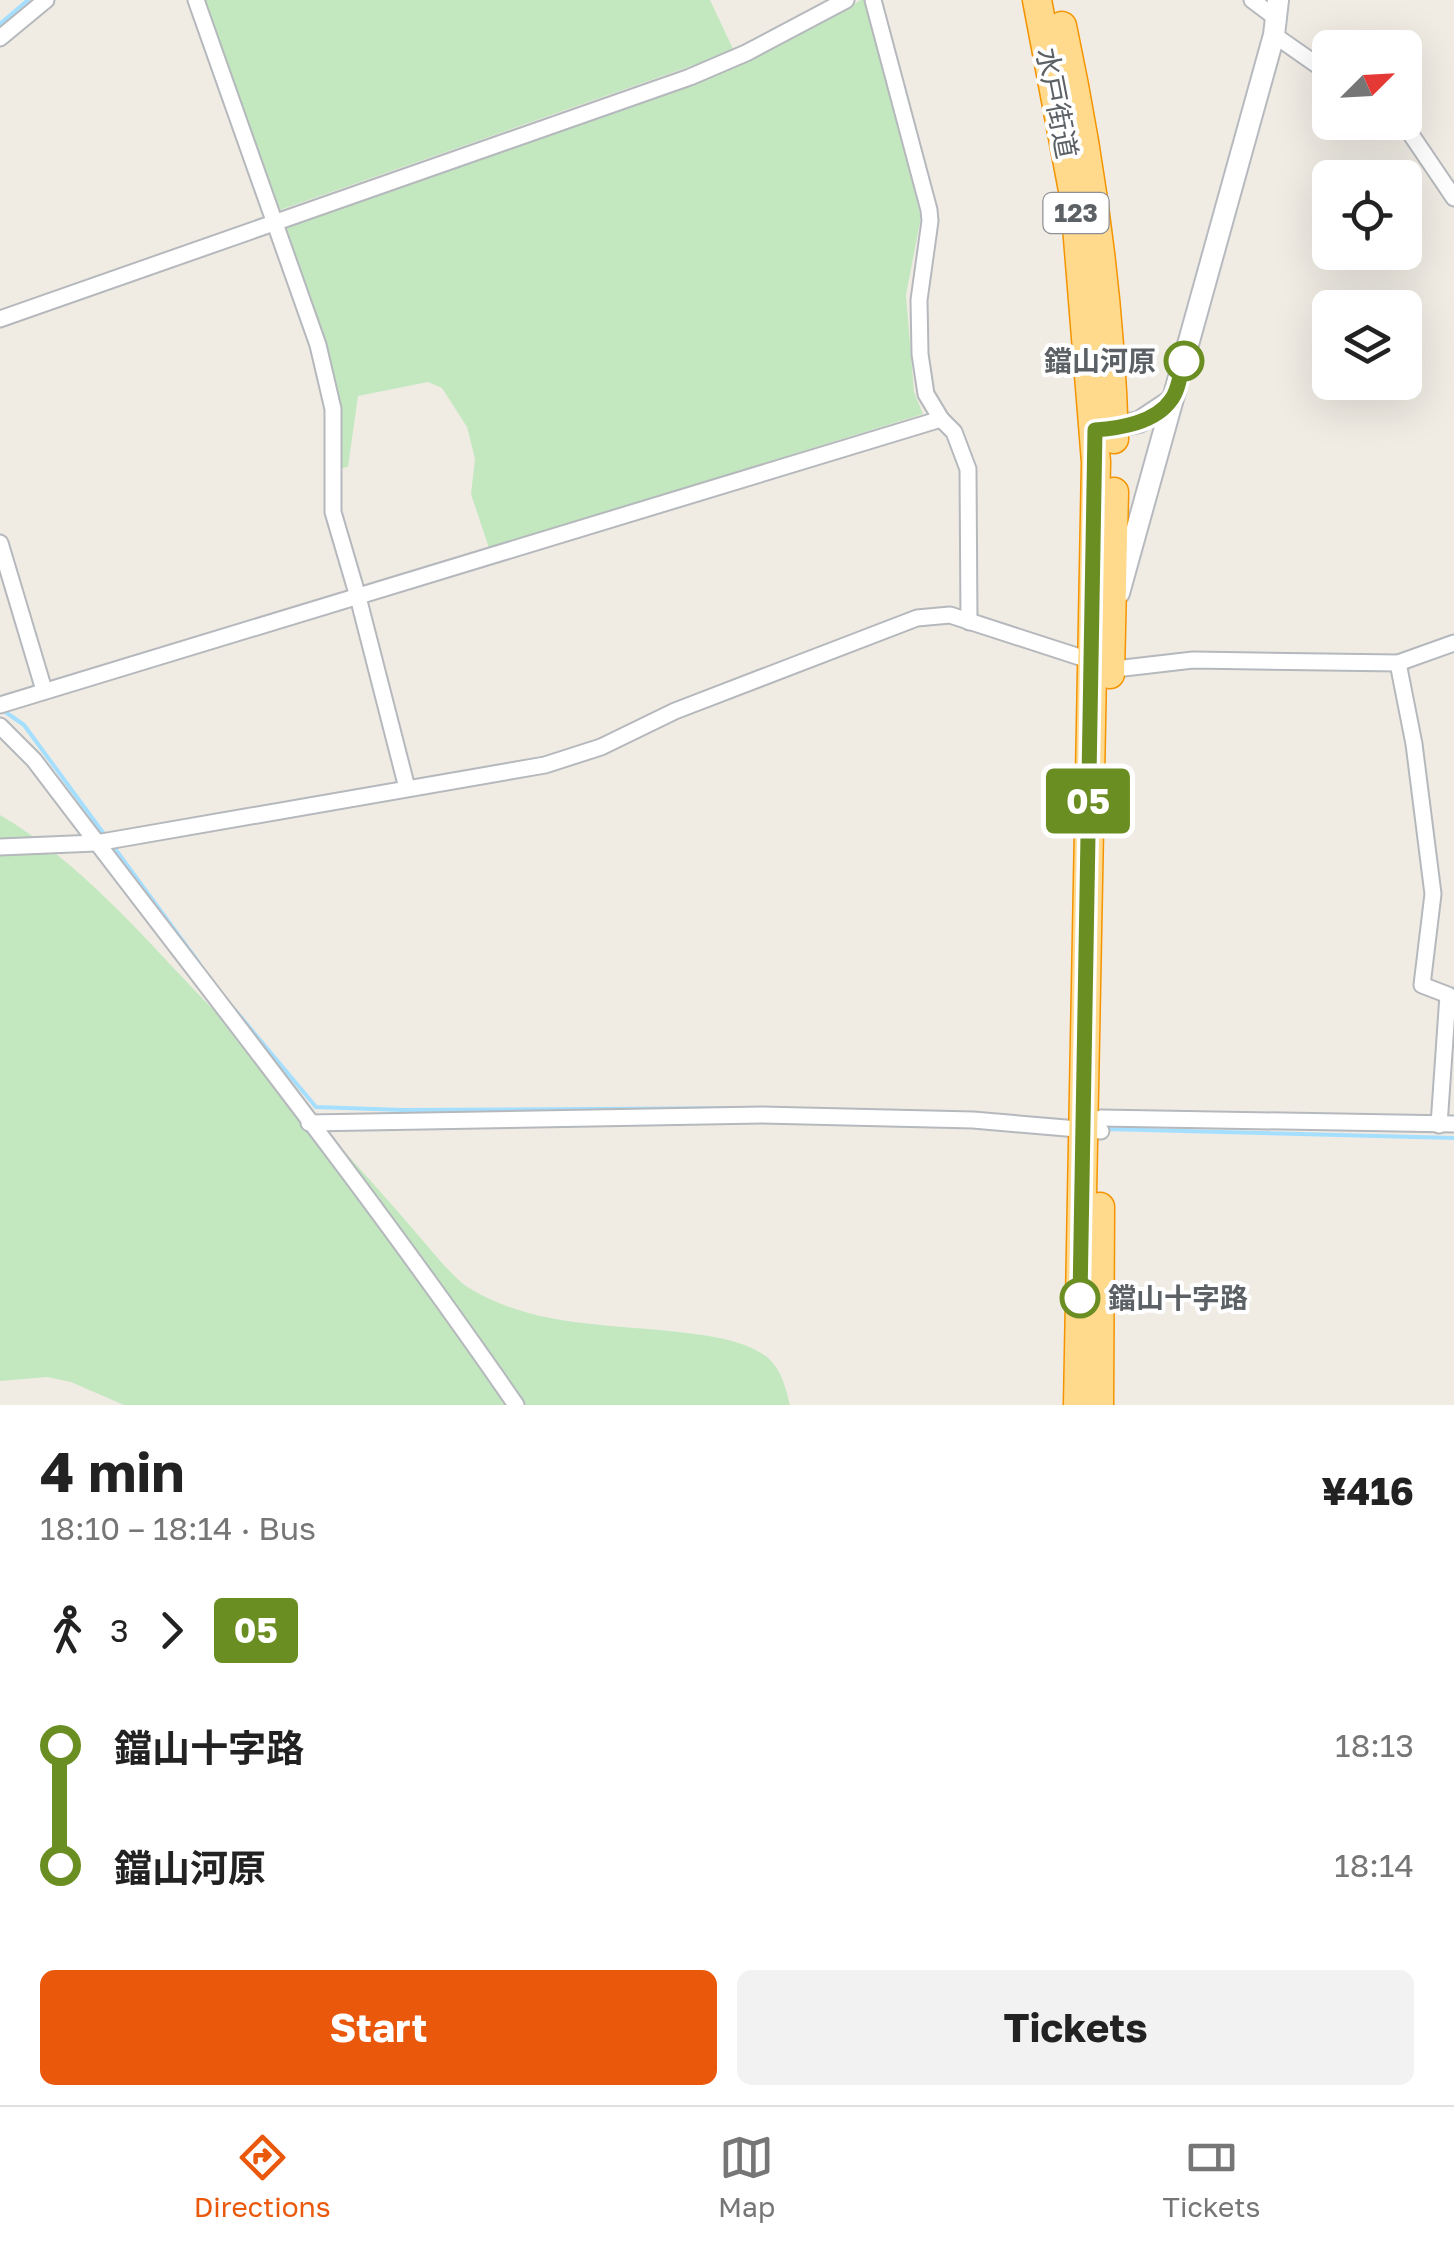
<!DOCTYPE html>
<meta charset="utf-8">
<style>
body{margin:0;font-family:"Golos Text","Noto Sans JP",sans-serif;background:#f2f2f2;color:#222;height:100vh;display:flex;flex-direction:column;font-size:38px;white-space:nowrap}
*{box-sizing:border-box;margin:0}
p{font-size:32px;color:#767676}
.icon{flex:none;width:55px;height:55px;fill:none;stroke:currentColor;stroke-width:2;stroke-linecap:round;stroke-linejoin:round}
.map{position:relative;height:1405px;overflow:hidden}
.sheet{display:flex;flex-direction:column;background:#fff;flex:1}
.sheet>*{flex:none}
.badge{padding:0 20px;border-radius:8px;font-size:35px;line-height:65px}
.needle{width:65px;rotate:66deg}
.fabs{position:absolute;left:1312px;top:30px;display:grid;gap:20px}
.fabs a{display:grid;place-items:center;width:110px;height:110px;border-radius:15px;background:#fff;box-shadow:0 10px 40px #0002;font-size:50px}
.map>.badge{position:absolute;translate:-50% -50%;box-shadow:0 0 0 5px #fff}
.legs{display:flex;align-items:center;gap:15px;height:110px;padding:0 40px;font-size:32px}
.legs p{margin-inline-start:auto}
.head{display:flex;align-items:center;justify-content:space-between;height:170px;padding:0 40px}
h1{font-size:55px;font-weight:700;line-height:75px}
.cta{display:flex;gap:20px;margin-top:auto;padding:20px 40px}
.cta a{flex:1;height:115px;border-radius:15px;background:#ea580c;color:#fff;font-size:40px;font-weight:700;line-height:115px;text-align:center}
.cta a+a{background:#f2f2f2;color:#222}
ul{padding:0 40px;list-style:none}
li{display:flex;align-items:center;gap:35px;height:120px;font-size:38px}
li i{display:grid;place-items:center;width:15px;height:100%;margin:0 12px;background:currentColor}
li i::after{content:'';width:25px;height:25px;margin:-12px;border:8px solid;border-radius:50%;background:#fff}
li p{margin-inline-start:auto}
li:first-child i{background:linear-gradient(#0000 50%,currentColor 0)}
li:last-child i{background:linear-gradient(currentColor 50%,#0000 0)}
.tab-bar{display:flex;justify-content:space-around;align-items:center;height:140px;border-top:2px solid #e0e0e0;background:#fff;font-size:28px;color:#767676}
.tab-bar a{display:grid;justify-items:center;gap:5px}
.tab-bar .active{color:#ea580c}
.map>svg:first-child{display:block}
</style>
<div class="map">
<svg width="1454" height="1405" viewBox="0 0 1454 1405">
<rect width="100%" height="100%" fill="#f0ece4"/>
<g fill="#c3e8c0">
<path d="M 205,0 L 710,0 L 734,51 L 277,211 Z"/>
<path d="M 861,0 L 865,0 L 921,217 L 906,295 L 914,392 L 923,414 L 489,548 L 471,494 L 475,459 L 467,427 L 442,388 L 428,382 L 358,396 L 348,467 L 337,469 L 337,412 L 325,340 L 310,312 L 282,225 L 739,66 Z"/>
<path d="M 0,815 C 80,862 139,932 202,998 C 285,1085 365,1172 442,1263 C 451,1272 460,1283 471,1289 C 535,1328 615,1324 687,1333 C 711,1336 740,1340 761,1353 C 780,1364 785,1385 790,1405 L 124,1405 L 71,1382 L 47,1377 L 0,1381 Z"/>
</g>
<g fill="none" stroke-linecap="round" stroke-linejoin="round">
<g stroke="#a5dfff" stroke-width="4">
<path d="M 0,24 L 28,0"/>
<path d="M 4,711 L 24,725 L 104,834"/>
<path d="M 113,846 L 199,963"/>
<path d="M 235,1010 L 316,1107 L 403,1110 L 750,1108"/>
<path d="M 1104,1129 L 1454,1138"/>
</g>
<g stroke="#b5b8bc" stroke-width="19">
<g id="street">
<path d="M 196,0 L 318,345 L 333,409 L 333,512 L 358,597 L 407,788"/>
<path d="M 873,0 L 929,210 L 930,221 L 919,300 L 920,354 L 926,394 L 941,419 L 954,432 L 968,469 L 969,622"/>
<path d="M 1252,0 L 1276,18"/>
<path d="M 1274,35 L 1330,74"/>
<path d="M 0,38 L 46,0"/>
<path d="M 1397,122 L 1408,130 L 1454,198"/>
<path d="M 0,319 L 690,77 L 746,53 L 846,0"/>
<path d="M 0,543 L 44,690"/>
<path d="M 1398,663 L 1414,744 L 1433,894 L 1422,985 L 1448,995 L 1439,1125"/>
<path d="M 0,705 L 941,419"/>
<path d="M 0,726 L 34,760 C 196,974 364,1184 516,1405"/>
<path d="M 0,847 L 96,843 L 545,765 L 601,747 L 675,711 L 917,618 L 950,615 L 1092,661 L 1124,668 L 1193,660 L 1398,663 L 1454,643"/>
<path d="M 1101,1118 L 1454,1124"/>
<path d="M 309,1123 L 762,1115 L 973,1120 L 1101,1131"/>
</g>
</g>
<g stroke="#b6babf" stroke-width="24">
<g id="secondary">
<path d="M 1104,429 L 1139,422 L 1172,400"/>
<path d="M 1119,593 L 1274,35 L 1278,0"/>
</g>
</g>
<g stroke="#f49400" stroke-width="31">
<g id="highway">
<path d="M 1037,0 L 1075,201 L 1096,462 L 1078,1405"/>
<path d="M 1062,26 C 1091,162 1110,300 1114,439"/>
<path d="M 1110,674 L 1114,492"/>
<path d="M 1099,1405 L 1100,1207"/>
</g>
</g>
<use href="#street" stroke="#fff" stroke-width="15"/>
<use href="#secondary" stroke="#fff" stroke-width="20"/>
<use href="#highway" stroke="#ffd98c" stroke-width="28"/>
</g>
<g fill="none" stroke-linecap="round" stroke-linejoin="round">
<g stroke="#fff" stroke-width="22">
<path id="line-1" d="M 1080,1298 L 1095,430 C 1120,428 1155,423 1171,400 C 1179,390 1180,373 1184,361"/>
</g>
<use href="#line-1" stroke="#6b8e23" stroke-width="15"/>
</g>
<g fill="#fff" stroke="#6b8e23" stroke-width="5">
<circle cx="1184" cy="361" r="18"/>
<circle cx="1080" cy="1298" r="18"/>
</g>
<g text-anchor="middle" stroke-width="8" stroke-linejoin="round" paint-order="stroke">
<rect fill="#fff" stroke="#8d9094" stroke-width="2.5" x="1043.5" y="193" width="65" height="40" rx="8"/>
<g font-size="25" font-weight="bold" fill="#5c6166">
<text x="1076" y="222">123</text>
</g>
<g font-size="28" fill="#5c6166" stroke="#fff">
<text transform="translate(1057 103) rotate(79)" y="10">水戸街道</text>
</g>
<g font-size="28" font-weight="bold" fill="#5c6166" stroke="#fff" text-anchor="end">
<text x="1156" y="371">鐺山河原</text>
<text x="1108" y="1308" text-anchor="start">鐺山十字路</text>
</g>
</g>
</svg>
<div class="fabs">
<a><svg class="needle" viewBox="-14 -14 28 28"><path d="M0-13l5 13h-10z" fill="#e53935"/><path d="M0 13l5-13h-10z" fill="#767676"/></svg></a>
<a><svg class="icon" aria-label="locate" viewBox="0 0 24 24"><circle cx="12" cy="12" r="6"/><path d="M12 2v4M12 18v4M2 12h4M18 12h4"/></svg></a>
<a><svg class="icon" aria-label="layers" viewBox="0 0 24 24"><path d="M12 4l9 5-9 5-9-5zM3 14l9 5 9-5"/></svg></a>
</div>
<b class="badge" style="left:1088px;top:801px;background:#6b8e23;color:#fff">05</b>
</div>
<section class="sheet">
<div class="head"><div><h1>4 min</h1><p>18:10 – 18:14 · Bus</p></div><b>¥416</b></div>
<div class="legs"><svg class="icon" aria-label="walk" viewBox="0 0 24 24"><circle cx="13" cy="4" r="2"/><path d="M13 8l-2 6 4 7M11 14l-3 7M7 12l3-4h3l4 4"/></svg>3<svg class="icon" aria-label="forward" viewBox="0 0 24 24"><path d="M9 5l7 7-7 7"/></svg><b class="badge" style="background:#6b8e23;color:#fff">05</b></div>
<ul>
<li><i style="color:#6b8e23"></i><b>鐺山十字路</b><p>18:13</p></li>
<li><i style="color:#6b8e23"></i><b>鐺山河原</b><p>18:14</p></li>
</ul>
<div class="cta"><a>Start</a><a>Tickets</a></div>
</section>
<nav class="tab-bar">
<a class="active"><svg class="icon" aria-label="directions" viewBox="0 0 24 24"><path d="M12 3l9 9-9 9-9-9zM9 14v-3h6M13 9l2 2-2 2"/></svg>Directions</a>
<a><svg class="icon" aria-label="map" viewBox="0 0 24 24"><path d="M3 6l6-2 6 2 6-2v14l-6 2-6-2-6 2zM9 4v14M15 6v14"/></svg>Map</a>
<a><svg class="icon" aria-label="tickets" viewBox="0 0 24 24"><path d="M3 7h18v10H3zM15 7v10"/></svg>Tickets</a>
</nav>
